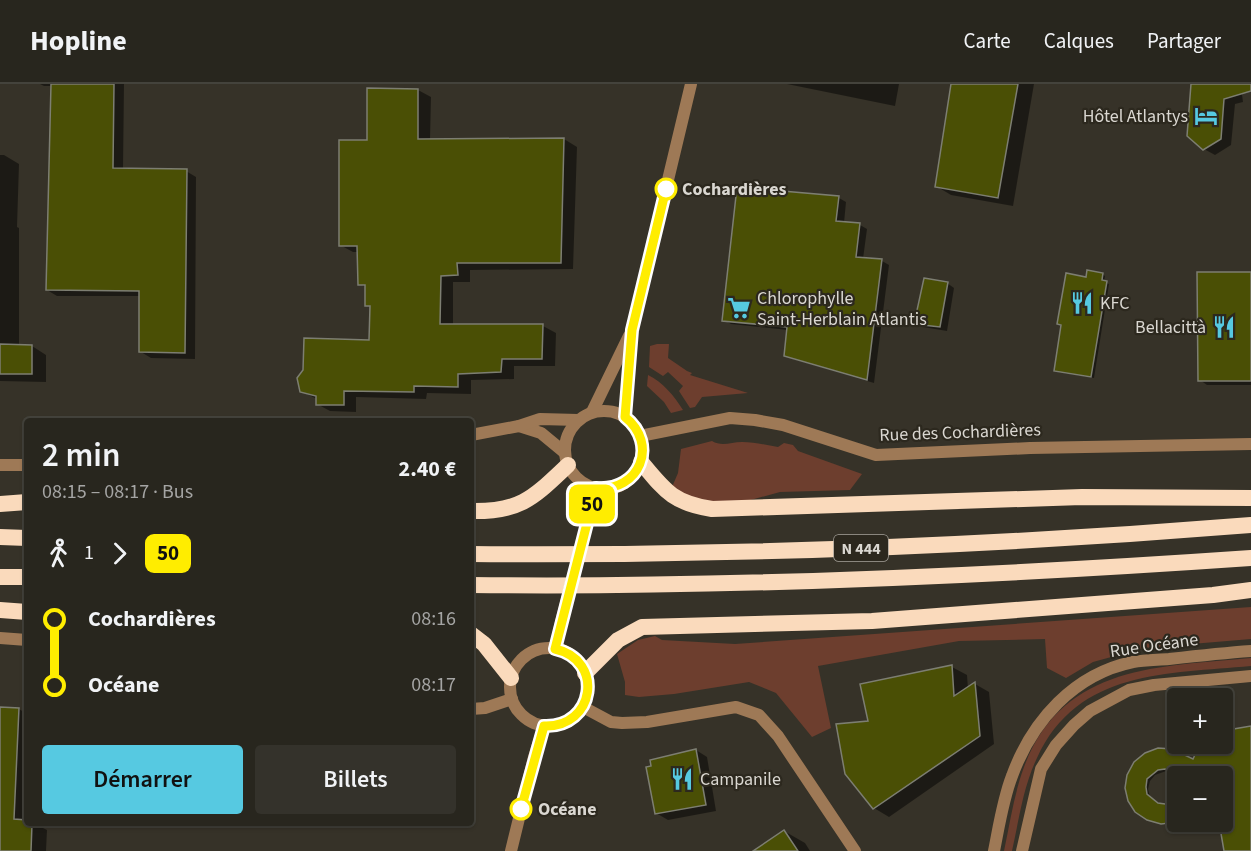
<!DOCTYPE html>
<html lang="fr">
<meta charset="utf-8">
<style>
body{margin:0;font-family:"Source Sans 3",sans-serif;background:#34322b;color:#f1f3f6;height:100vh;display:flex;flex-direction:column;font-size:22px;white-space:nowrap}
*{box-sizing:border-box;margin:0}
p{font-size:20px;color:#a5a5a4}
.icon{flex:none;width:33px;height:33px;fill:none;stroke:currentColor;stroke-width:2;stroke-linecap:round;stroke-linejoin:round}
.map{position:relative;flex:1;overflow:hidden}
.sheet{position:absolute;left:24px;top:334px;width:450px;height:408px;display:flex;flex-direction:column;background:#28261e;border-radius:6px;box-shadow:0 2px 4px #0004,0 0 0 2px #44433c}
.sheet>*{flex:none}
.badge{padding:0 12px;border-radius:9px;font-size:21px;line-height:39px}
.tools{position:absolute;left:1167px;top:604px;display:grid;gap:12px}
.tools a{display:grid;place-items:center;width:66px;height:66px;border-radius:6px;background:#28261e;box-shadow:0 2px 4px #0004,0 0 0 2px #44433c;font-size:30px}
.map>.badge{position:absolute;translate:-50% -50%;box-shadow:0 0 0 3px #fff}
.legs{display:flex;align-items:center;gap:9px;height:66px;padding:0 18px;font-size:20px}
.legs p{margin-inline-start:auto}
.head{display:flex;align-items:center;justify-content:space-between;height:102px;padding:0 18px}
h1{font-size:33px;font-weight:600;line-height:45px}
.cta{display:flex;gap:12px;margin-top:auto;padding:12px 18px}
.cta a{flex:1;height:69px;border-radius:6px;background:#56c9e1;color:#111;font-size:24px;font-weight:600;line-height:69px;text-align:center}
.cta a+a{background:#34322b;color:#f1f3f6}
ul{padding:0 18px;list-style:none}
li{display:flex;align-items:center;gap:21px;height:66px;font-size:22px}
li i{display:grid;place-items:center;width:9px;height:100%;margin:0 8px;background:currentColor}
li i::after{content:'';width:15px;height:15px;margin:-8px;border:4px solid;border-radius:50%;background:#28261e}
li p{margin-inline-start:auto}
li:first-child i{background:linear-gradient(#0000 50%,currentColor 0)}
li:last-child i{background:linear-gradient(currentColor 50%,#0000 0)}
header{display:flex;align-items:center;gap:36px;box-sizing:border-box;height:84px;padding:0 30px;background:#28261e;border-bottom:2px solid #44433c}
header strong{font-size:28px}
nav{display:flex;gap:33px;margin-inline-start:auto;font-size:21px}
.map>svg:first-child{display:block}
</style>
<header>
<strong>Hopline</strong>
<nav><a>Carte</a><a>Calques</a><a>Partager</a></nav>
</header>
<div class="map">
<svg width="1251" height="767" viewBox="0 0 1251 767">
<rect width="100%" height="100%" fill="#363228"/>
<g fill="#6d3e2e">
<path d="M 657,260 L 669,260 L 668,274 L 687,287 L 692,289 L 690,291 L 748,309 L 702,313 L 695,323 L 690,324 L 679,307 L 683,302 L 668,288 L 663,292 L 649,283 L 650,262 Z"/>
<path d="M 648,291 C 663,298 674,312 683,326 L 671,329 L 664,318 L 647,302 Z"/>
<path d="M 712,357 C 722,363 731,358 742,358 C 754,358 766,361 778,363 L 784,359 L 793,361 L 798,367 L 862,390 L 850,406 L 780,408 L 747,417 L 711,417 L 691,414 L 672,403 L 678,389 L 681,365 Z"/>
<path d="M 1251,523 L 1251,555 L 1144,564 L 1093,578 L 1066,594 L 1047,584 L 1045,555 L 959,557 L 818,582 L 831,644 L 812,653 L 776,609 L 749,598 L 674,610 L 639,613 L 625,611 L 625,598 L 617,570 L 638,556 L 655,552 L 662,556 L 735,560 Z"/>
<path d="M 1251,574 L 1251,582 C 1168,590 1078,585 1037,674 C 1023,703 1019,736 1012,767 L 1004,767 C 1010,739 1014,710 1024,683 C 1063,580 1159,583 1251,574 Z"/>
</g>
<g fill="#0007">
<path d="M 40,0 L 124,0 L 123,85 L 186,87 L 196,93 L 195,275 L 151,274 L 141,268 L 141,212 L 57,212 L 47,206 L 52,2 L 44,2 Z"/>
<path d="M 787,0 L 899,0 L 895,22 Z"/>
<path d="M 953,0 L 1034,0 L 1013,122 L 951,111 L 936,102 Z"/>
<path d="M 1193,0 L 1237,0 L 1241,3 L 1243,18 L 1235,20 L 1231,61 L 1215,71 L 1204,65 Z"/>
<path d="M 418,6 L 431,13 L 430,56 L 564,55 L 577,63 L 573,185 L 470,186 L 470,198 L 453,198 L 453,242 L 543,242 L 556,249 L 555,282 L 514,282 L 514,295 L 471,296 L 471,310 L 427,309 L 426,315 L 356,313 L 356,328 L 330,327 L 317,320 L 317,315 L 301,307 L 370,257 L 371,224 L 367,221 L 367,204 L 360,200 L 359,168 L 353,168 L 340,161 L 368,57 Z"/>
<path d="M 0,71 L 4,71 L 19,80 L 17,143 L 19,144 L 19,262 L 32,262 L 46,271 L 46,298 L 0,297 Z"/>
<path d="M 738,104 L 839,114 L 846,118 L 844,139 L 860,141 L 867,145 L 863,175 L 882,177 L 889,181 L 874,299 L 793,275 L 785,271 L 788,246 L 731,240 L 724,236 Z"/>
<path d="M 1102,190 L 1105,192 L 1104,198 L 1109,200 L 1094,294 L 1058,288 L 1055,286 L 1087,195 Z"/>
<path d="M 1251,190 L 1251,301 L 1207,301 L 1200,296 Z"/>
<path d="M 947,199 L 954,204 L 947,247 L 923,243 L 916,239 Z"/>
<path d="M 952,583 L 967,591 L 968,605 L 975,600 L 989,608 L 994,660 L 889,733 L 874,724 L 846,689 L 870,638 Z"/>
<path d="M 0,624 L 19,625 L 27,630 L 27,740 L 35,740 L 47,746 L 46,767 L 0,767 Z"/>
<path d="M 1251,644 L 1251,767 L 1225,767 L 1221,738 L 1222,738 L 1222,693 L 1179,693 L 1169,686 L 1155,691 L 1150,697 L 1148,705 L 1150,713 L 1159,721 L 1165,721 L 1178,714 L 1178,738 L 1180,738 L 1166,741 L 1148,735 L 1135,679 L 1212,686 L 1208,660 L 1222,660 Z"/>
<path d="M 696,666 L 707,673 L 716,727 L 668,736 L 656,729 Z"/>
<path d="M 784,747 L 805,759 L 810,767 L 755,767 Z"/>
</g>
<g fill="#4a4f05" stroke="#7d7e72" stroke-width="1.5">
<path d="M 51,0 L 114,0 L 113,84 L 187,85 L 185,269 L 139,268 L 139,207 L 46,206 Z"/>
<path d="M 951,0 L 1018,0 L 998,114 L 935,103 Z"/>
<path d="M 1191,0 L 1251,0 L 1251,7 L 1224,15 L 1221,55 L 1203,66 L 1187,52 Z"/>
<path d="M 367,4 L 418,5 L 418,55 L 564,54 L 561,179 L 457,179 L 458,191 L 441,192 L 440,240 L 543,240 L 542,275 L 502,275 L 501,288 L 458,290 L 458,303 L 414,302 L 414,308 L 344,307 L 344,321 L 316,321 L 316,312 L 300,308 L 297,294 L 303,286 L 304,254 L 369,256 L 370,222 L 365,222 L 365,201 L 358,201 L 357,162 L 339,162 L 339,56 L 367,56 Z"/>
<path d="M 737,103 L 839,112 L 836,137 L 860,139 L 856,173 L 882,175 L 867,296 L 784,272 L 787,243 L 722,237 Z"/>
<path d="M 1087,186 L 1103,189 L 1102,196 L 1107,197 L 1091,293 L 1054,287 L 1061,241 L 1057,240 L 1066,189 L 1086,193 Z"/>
<path d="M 1197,188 L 1251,188 L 1251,297 L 1198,297 Z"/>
<path d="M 924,194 L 948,198 L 940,243 L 914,240 Z"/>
<path d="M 0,260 L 32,261 L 32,290 L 0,290 Z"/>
<path d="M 952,581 L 954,612 L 975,598 L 980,652 L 873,725 L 845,690 L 836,640 L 868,637 L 860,600 Z"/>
<path d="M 0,623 L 19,624 L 14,735 L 27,736 L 27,740 L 32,740 L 31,767 L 0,767 Z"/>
<path d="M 1251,642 L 1251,767 L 1224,767 L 1219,738 L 1222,738 L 1222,693 L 1178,693 L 1172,687 L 1165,685 L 1158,686 L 1147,695 L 1146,703 L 1147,710 L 1158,719 L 1165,720 L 1178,715 L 1178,738 L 1161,740 L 1147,736 L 1135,728 L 1128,717 L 1125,704 L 1127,691 L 1134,678 L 1145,669 L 1158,664 L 1172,665 L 1193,675 L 1200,660 L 1222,660 L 1222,647 Z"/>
<path d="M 696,665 L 706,721 L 655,730 L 646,683 L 651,682 L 650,676 Z"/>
<path d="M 784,746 L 798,767 L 753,767 Z"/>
</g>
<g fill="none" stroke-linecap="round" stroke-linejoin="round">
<g stroke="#9e7956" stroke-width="12">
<path d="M 519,342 L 541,349 L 564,368"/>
<path d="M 471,351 L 519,342 L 540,335 L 578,336"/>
<path d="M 640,352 L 730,334 L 755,336 L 783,341 L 876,371 L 1030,364 L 1251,360"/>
<path d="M 0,381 L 27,381"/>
<path d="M 0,554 L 27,556"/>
<path d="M 583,623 L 611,638 L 622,639 L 647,638 L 736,623 L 759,631 L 778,652 L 855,767"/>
<path d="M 471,625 L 485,624 L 512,615"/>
<path d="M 994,767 C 999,742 1003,715 1012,692 C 1032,637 1074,590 1133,578 C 1145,576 1157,576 1169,575 C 1196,572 1224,569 1251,567"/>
<path d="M 1022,767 L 1041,685 L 1056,661 L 1074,641 L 1090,627 L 1129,606 L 1154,601 L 1251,592"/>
</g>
<g stroke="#9e7956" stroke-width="12">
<circle cx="604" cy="366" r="39"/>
<path d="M 592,328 L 629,252"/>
<path d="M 625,333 L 632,246 L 691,0"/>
<path d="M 588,435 L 596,404"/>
<circle cx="549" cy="603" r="39"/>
<path d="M 555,565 L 561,538"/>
<path d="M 511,767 L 534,673 L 544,642"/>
</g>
<g stroke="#fadabc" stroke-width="16">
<path d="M 641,378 C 665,407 673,419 712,425 L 1082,413 L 1251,414"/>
<path d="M 0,420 L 27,418"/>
<path d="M 471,427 C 521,428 533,414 568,381"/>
<path d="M 0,453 L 27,454"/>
<path d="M 471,470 C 731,472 992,462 1251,441"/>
<path d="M 0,493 L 27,493"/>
<path d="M 471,501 C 731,504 991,492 1251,474"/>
<path d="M 0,526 L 27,528"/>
<path d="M 471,550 L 484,560 L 511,594"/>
<path d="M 585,589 L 618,556 L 642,543 L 872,537 L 1213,511 L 1251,506"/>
</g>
<path stroke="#9e7956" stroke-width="12" d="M 561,538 L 588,435"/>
</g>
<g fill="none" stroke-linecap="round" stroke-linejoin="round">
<g stroke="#fff" stroke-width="14">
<path id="line-1" d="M 521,725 L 544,642 C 595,644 605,576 555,565 L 596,404 C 640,408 659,360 625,333 L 632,246 L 666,105"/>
</g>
<use href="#line-1" stroke="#ffed00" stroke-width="9"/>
</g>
<defs>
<g id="hotel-bare" transform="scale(1.8)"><path d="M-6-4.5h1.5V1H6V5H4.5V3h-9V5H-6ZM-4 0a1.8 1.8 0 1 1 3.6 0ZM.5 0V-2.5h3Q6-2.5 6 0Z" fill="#56c9e1" stroke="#2c281e" stroke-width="2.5" paint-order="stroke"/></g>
<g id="restaurant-bare" transform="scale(1.8)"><path d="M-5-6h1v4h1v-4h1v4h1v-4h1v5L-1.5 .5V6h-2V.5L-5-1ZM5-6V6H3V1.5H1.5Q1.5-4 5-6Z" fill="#56c9e1" stroke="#2c281e" stroke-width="2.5" paint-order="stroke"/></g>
<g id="supermarket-bare" transform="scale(1.8)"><path d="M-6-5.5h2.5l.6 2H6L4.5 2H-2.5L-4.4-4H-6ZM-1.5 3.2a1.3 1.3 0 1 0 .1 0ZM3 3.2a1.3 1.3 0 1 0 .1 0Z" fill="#56c9e1" stroke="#2c281e" stroke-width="2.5" paint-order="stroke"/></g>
</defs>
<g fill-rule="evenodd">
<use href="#hotel-bare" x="1206" y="32"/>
<use href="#restaurant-bare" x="1082" y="219"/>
<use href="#supermarket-bare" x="739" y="224"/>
<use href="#restaurant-bare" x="1224" y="243"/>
<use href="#restaurant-bare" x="682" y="695"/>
</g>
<g fill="#fff" stroke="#ffed00" stroke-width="3">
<circle cx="666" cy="105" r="10"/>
<circle cx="521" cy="725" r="10"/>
</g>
<g text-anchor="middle" stroke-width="4.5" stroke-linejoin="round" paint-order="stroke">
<rect fill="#2c281e" stroke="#a6a29b" stroke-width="1.5" x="834" y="451" width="54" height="26" rx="4.5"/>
<g font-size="16" font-weight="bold" fill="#dad7d1">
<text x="861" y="470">N 444</text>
</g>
<g font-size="18" fill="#dad7d1" stroke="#2c281e" text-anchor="start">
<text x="1188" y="38" text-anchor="end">Hôtel Atlantys</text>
<text x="757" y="220">Chlorophylle<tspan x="757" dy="21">Saint-Herblain Atlantis</tspan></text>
<text x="1100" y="225">KFC</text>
<text x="1206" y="249" text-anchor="end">Bellacittà</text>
<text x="700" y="701">Campanile</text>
</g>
<g font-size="18" font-weight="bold" fill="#dad7d1" stroke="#2c281e" text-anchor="start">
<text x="682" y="111">Cochardières</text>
<text x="538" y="731">Océane</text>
</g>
<g font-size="18" fill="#dad7d1" stroke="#2c281e">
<text transform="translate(960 348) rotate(-2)" y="6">Rue des Cochardières</text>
<text transform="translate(1154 561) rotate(-8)" y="6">Rue Océane</text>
</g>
</g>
</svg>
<div class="tools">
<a>+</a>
<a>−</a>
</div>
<b class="badge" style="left:592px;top:420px;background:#ffed00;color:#111">50</b>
<section class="sheet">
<div class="head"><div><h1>2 min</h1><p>08:15 – 08:17 · Bus</p></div><b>2.40 €</b></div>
<div class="legs"><svg class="icon" aria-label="walk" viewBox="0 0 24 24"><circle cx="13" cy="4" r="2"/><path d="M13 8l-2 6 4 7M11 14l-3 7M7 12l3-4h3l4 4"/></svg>1<svg class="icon" aria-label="forward" viewBox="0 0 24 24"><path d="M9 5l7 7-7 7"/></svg><b class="badge" style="background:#ffed00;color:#111">50</b></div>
<ul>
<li><i style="color:#ffed00"></i><b>Cochardières</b><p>08:16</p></li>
<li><i style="color:#ffed00"></i><b>Océane</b><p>08:17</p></li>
</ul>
<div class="cta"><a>Démarrer</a><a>Billets</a></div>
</section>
</div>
